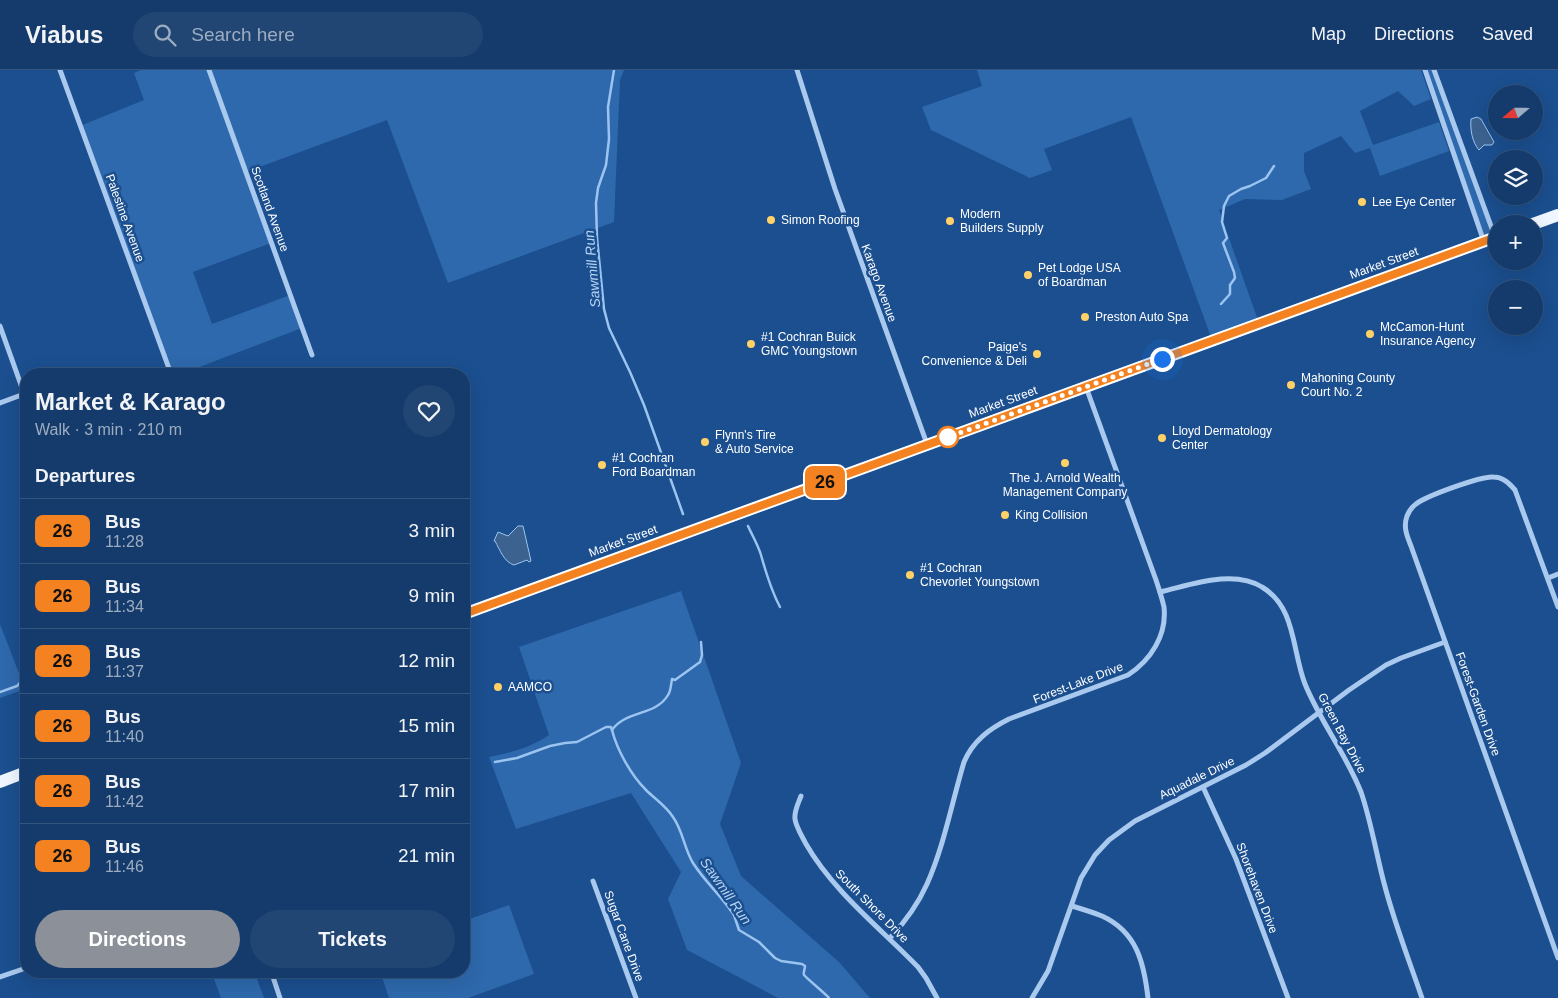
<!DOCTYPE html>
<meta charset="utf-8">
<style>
body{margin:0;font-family:Helvetica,sans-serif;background:#214673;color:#f1f3f6;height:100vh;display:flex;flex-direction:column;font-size:19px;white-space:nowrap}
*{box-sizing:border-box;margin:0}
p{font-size:16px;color:#9dadc1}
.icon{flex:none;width:28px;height:28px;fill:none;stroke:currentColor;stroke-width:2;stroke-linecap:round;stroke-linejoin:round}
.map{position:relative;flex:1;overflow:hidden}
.panel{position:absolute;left:20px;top:298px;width:450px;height:610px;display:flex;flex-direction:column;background:#143b6b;border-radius:20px;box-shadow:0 5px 20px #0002,0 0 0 1px #33557e}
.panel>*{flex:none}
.badge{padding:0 10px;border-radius:8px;font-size:18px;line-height:32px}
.needle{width:32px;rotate:250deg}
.fabs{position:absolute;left:1488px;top:15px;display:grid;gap:10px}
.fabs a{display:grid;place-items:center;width:55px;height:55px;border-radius:50%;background:#143b6b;box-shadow:0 5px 20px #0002,0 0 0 1px #33557e;font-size:25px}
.you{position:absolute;width:25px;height:25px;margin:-12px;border:4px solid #fff;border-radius:50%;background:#1a73e8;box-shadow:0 0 0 8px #1a73e833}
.map>.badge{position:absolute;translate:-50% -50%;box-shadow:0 0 0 2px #fff}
h2{padding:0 15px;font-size:19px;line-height:45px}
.round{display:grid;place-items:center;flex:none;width:52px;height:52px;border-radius:26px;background:#214673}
.overview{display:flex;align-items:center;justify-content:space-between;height:85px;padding:0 15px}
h1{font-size:24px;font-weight:700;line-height:38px}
.cta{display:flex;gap:10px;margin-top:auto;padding:10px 15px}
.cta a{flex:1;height:58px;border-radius:30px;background:#8c9099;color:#fff;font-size:20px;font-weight:700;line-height:58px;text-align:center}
.cta a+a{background:#214673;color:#f1f3f6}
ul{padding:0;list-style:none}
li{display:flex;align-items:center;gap:15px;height:65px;padding:0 15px;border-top:1px solid #33557e}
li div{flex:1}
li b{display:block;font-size:19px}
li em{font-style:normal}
li .badge{min-width:55px;font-weight:700;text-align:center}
header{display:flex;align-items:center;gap:30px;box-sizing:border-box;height:70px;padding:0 25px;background:#143b6b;border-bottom:1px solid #33557e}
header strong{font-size:24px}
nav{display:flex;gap:28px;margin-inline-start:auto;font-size:18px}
.search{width:350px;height:45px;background:#214673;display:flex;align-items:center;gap:12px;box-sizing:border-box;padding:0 18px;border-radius:28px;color:#9dadc1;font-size:19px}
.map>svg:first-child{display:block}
</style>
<header>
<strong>Viabus</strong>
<div class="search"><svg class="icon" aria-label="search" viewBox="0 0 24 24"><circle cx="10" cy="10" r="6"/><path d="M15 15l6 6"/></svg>Search here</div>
<nav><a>Map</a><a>Directions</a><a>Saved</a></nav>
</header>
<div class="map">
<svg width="1558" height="928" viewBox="0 0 1558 928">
<rect width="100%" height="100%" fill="#1b4f8f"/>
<g fill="#2e69ad">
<path d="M 141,0 L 624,0 L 620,10 L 614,152 L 448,213 L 387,50 L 246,102 L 271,173 L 193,202 L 212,254 L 290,225 L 302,258 L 181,304 L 171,304 L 80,56 L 144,30 L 134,3 Z"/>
<path d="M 977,0 L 1421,0 L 1431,29 L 1414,36 L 1398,21 L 1360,41 L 1373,75 L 1439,52 L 1449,81 L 1380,106 L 1370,78 L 1355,83 L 1341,66 L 1304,83 L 1304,101 L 1311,119 L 1282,130 L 1245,129 L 1219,140 L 1259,253 L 1212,270 L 1131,47 L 1044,79 L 1052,100 L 1030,108 L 931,60 L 922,37 L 982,16 Z"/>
<path d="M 1425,0 L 1434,0 L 1495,168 L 1484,172 Z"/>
<path d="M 681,521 L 741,693 L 720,754 L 741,806 L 839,892 L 870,928 L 778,928 L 687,880 L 668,829 L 681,802 L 631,723 L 516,759 L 489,687 C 510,683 532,677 549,665 L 519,577 Z"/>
<path d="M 0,554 L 25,619 L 0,628 Z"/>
<path d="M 509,835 L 534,904 L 468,928 L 389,928 L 380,901 L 464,901 L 464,851 Z"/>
<path d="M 211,901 L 254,901 L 264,928 L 221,928 Z"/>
</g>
<g fill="#3c6290" stroke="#9cc4f0">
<path d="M 1477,47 L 1481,49 L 1494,72 L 1492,75 L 1484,75 L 1479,80 C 1472,72 1470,59 1471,49 Z"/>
<path d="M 518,456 L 523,456 L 531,491 L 529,492 L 527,490 L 514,495 C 504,492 500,480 495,471 L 494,471 L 498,462 L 508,466 Z"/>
</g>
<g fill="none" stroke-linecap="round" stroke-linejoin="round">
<g stroke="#9cc4f0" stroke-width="2.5">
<path d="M 614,0 L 608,37 L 609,69 L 606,95 L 598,118 L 596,133 L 597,168 L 604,239 L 609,258 L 630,302 L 644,335 L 683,444"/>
<path d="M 1221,234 L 1230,224 L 1230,215 L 1235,208 L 1234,202 L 1223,173 L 1227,168 L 1222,152 L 1224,136 L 1229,126 L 1241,119 L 1250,116 L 1266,108 L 1274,96"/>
<path d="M 748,456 C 752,465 758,475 761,485 C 766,503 771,520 780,537"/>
<path d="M 701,572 L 702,585 L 700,592 L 675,610 L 672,609 C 671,614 671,621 668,625 C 656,646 626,640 612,660 C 617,680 631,705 646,720 C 655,729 666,736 673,747 C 683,761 684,778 693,793 C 703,809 718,823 729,838 L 734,845 L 739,860 L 759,872 L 775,888 L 781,891 L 802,894 L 805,896 C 805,899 803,902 804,905 C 805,907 826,924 829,928"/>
<path d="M 0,622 L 17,616 L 26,606"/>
<path d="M 495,692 L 517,688 L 550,676 L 565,673 L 577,672 L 606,657 L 611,657 L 612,660"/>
</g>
<g stroke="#a9c9ee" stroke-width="5">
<path d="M 60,0 L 171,304"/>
<path d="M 209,0 L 312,285"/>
<path d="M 797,0 L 835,119 L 927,374"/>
<path d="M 1425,0 L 1484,172"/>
<path d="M 1434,0 L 1495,167"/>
<path d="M 0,256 L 26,329"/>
<path d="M 0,333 L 24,324"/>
<path d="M 1548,508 L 1558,504"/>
<path d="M 1160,522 C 1191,515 1233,499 1262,517 C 1296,537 1292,581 1305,614 C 1320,651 1346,684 1361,722 C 1371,751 1376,783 1384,813 C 1394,852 1409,890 1422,928"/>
<path d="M 1558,537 L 1515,420 C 1509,413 1503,407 1493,407 C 1481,406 1426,426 1416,434 C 1412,437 1409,441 1407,446 C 1403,457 1407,466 1411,476 L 1558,888"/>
<path d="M 1203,717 L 1236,789 L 1288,928"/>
<path d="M 801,726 C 798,734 794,741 795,749 C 796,757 802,766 806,774 C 833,821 880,858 918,897 L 926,908 L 937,928"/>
<path d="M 593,811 L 636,928"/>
<path d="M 1072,836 C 1082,839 1092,842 1102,846 C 1137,862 1144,893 1148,928"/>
<path d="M 890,868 C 905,852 918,834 927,814 C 944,776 952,732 964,692 C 973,671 989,659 1009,649 L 1128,605 C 1151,590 1167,565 1164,537 C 1162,528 1159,519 1156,510 L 1086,317"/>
<path d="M 271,901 L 280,928"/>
<path d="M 0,907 L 26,898"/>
<path d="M 1032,928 L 1048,901 L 1081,808 L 1095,785 L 1109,770 L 1135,751 L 1246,695 L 1265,683 L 1349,620 L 1386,595 L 1401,588 L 1445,572"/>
</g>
<g stroke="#f0f6ff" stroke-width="12">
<path d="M 1533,154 L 1558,145"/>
<path d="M 464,544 L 1496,167"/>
<path d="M 0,712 L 26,702"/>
</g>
</g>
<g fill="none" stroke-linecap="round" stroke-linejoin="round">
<g stroke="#fff" stroke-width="11">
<path id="line" d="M 464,544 L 1496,167"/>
</g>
<use href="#line" stroke="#f58220" stroke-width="8"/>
<path stroke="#fff" stroke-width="5" stroke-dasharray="0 9" d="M 948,367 L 946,368 L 1162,289"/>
</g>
<g fill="#ffd166" stroke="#1b4f8f" stroke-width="2">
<circle cx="1362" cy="132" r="5"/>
<circle cx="771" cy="150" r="5"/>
<circle cx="950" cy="151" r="5"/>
<circle cx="1028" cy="205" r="5"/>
<circle cx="1085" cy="247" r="5"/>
<circle cx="1370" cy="264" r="5"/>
<circle cx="751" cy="274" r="5"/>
<circle cx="1037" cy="284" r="5"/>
<circle cx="1291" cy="315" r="5"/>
<circle cx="1162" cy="368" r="5"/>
<circle cx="705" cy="372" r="5"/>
<circle cx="1065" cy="393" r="5"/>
<circle cx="602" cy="395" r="5"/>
<circle cx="1005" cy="445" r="5"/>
<circle cx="910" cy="505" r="5"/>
<circle cx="498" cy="617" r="5"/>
</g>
<circle fill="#fff" stroke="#f58220" stroke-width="2.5" cx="948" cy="367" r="10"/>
<g text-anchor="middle" stroke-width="5" stroke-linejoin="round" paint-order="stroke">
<g font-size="12" fill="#fff" stroke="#1b4f8f" text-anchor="start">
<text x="1372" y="136">Lee Eye Center</text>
<text x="960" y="148">Modern<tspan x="960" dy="14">Builders Supply</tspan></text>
<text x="781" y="154">Simon Roofing</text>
<text x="1038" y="202">Pet Lodge USA<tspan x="1038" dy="14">of Boardman</tspan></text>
<text x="1095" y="251">Preston Auto Spa</text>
<text x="1380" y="261">McCamon-Hunt<tspan x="1380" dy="14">Insurance Agency</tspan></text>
<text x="761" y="271">#1 Cochran Buick<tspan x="761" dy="14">GMC Youngstown</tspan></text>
<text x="1027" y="281" text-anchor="end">Paige's<tspan x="1027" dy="14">Convenience &amp; Deli</tspan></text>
<text x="1301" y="312">Mahoning County<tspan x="1301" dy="14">Court No. 2</tspan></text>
<text x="1172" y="365">Lloyd Dermatology<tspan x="1172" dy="14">Center</tspan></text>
<text x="715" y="369">Flynn's Tire<tspan x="715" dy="14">&amp; Auto Service</tspan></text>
<text x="612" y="392">#1 Cochran<tspan x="612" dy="14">Ford Boardman</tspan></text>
<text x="1065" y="412" text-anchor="middle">The J. Arnold Wealth<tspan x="1065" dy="14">Management Company</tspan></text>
<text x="1015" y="449">King Collision</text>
<text x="920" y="502">#1 Cochran<tspan x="920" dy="14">Chevorlet Youngstown</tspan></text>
<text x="508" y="621">AAMCO</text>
</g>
<g font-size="12" fill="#fff" stroke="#1b4f8f">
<text transform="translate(270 139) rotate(70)" y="4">Scotland Avenue</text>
<text transform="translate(125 148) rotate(70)" y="4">Palestine Avenue</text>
<text transform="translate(1384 193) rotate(-20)" y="4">Market Street</text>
<text transform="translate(879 213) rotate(70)" y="4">Karago Avenue</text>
<text transform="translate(1003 332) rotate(-20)" y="4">Market Street</text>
<text transform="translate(623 471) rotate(-20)" y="4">Market Street</text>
<text transform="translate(1078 613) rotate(-21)" y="4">Forest-Lake Drive</text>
<text transform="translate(1478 634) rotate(70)" y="4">Forest-Garden Drive</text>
<text transform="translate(1342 663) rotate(62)" y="4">Green Bay Drive</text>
<text transform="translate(1197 708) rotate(-26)" y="4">Aquadale Drive</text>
<text transform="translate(1257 818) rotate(69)" y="4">Shorehaven Drive</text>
<text transform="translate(872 836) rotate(45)" y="4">South Shore Drive</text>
<text transform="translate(624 866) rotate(70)" y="4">Sugar Cane Drive</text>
</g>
<g font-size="14" font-style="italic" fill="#b5d3f5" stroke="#1b4f8f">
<text transform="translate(592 199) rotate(-95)" y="5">Sawmill Run</text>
<text transform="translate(726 821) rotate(55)" y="5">Sawmill Run</text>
</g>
</g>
</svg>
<div class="fabs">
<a><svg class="needle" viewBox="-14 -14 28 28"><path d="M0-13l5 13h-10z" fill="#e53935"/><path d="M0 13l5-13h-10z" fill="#9dadc1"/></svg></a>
<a><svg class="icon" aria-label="layers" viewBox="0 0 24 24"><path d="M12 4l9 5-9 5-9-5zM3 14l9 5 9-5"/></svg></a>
<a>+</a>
<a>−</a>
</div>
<div class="you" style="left:1162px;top:289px"></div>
<b class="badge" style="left:825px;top:412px;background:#f58220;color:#111">26</b>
<section class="panel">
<div class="overview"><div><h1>Market &amp; Karago</h1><p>Walk · 3 min · 210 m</p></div><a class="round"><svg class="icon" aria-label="heart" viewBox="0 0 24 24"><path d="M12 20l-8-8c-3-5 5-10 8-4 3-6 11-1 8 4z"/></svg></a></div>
<h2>Departures</h2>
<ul>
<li><span class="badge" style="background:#f58220;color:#111">26</span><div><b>Bus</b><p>11:28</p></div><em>3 min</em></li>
<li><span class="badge" style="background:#f58220;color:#111">26</span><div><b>Bus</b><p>11:34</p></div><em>9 min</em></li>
<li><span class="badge" style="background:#f58220;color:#111">26</span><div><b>Bus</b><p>11:37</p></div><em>12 min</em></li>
<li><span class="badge" style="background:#f58220;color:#111">26</span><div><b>Bus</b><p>11:40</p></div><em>15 min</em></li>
<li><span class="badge" style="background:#f58220;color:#111">26</span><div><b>Bus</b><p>11:42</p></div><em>17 min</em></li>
<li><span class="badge" style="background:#f58220;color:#111">26</span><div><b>Bus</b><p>11:46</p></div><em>21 min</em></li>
</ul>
<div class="cta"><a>Directions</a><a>Tickets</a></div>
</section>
</div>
